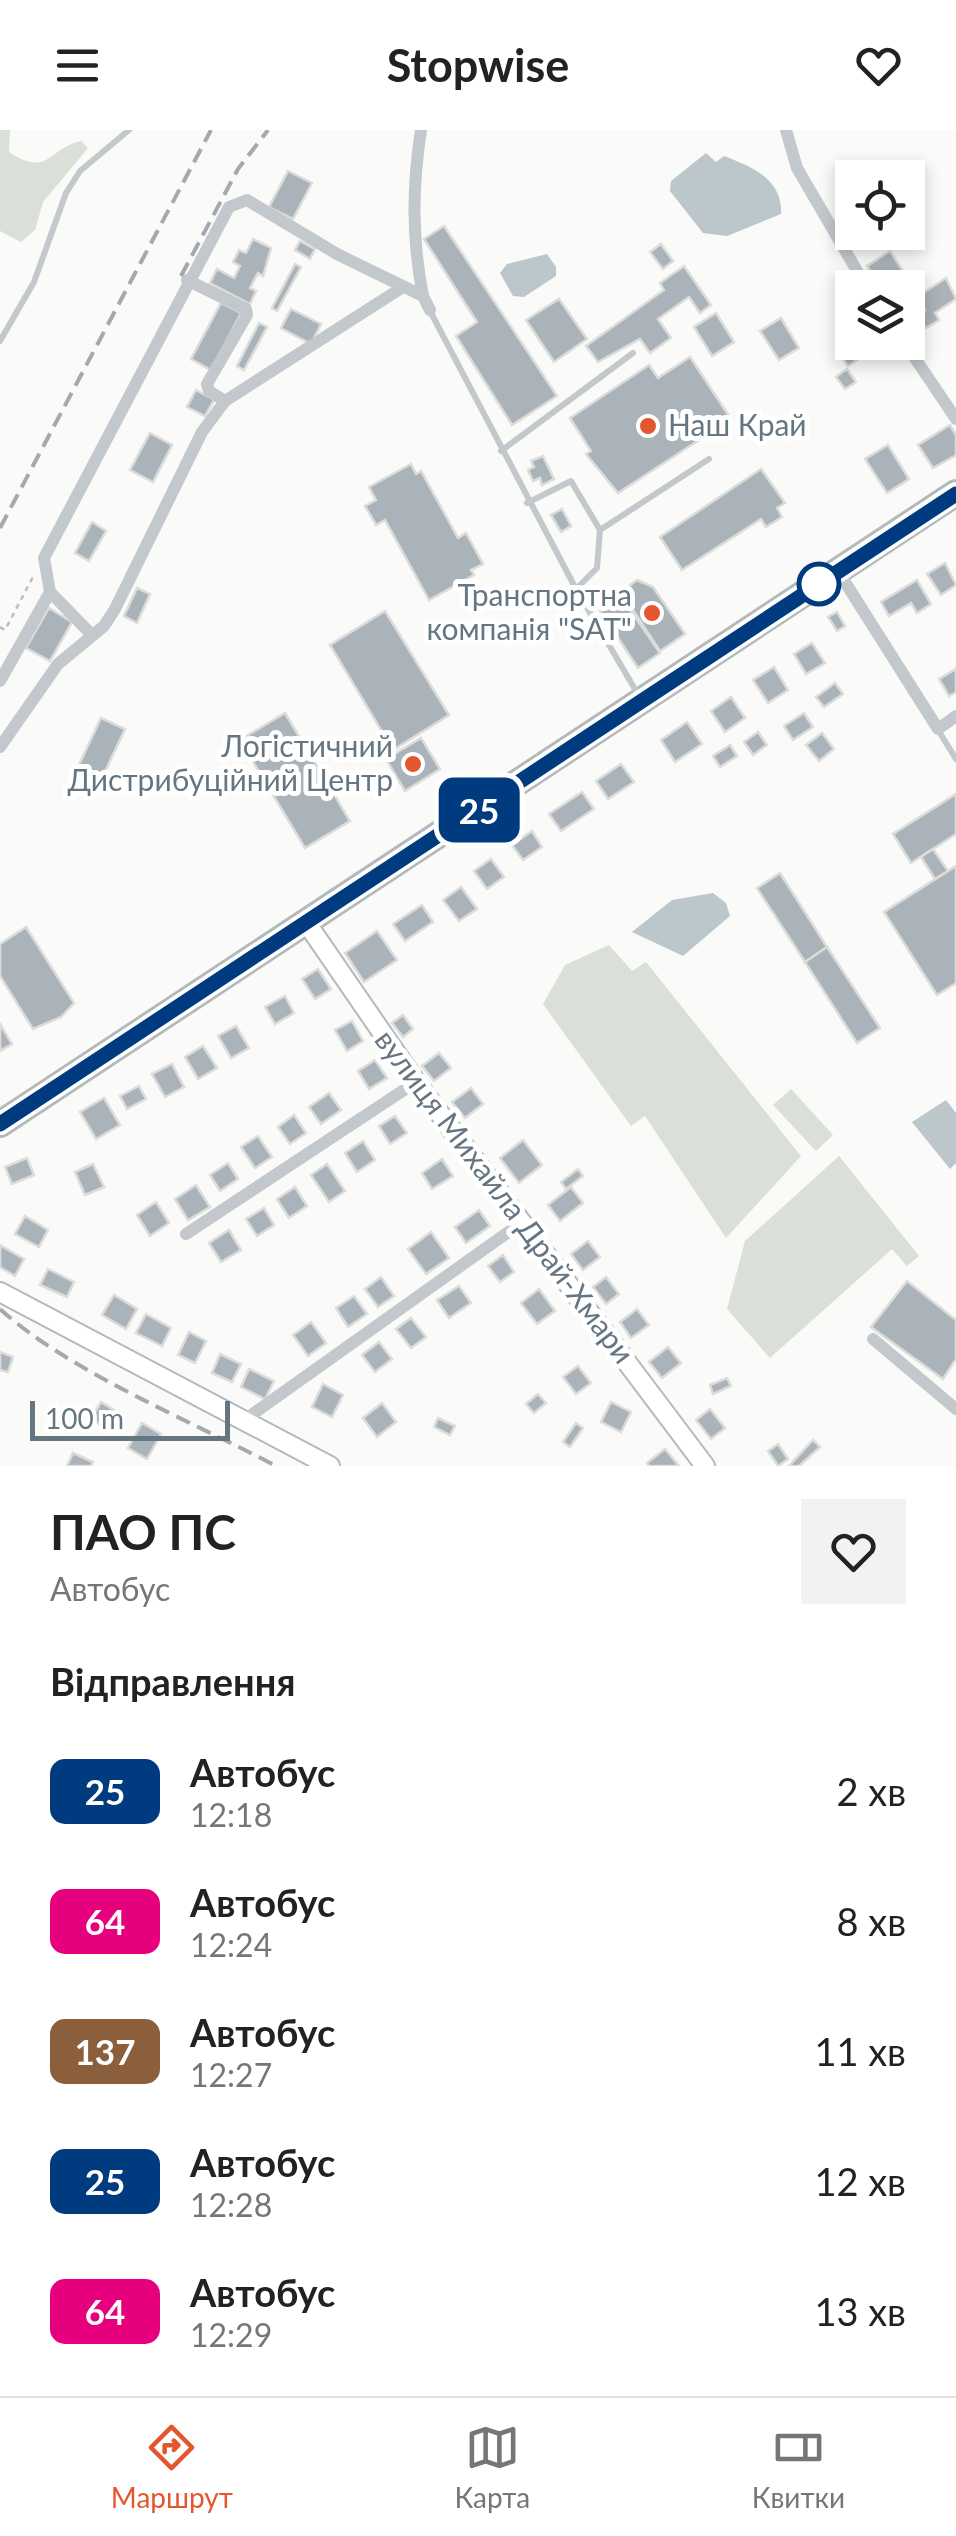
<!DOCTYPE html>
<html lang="uk">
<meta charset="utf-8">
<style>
body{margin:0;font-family:Lato,sans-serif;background:#f2f2f2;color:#222;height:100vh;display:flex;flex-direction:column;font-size:38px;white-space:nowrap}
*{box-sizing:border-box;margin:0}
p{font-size:32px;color:#767676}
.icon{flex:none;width:55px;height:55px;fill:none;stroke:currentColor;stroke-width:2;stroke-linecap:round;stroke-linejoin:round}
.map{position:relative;height:1336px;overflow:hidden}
.side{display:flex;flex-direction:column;background:#fff;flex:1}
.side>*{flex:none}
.badge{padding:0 20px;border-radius:15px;font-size:35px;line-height:65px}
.fabs{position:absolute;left:835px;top:30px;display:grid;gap:20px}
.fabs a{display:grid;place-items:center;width:90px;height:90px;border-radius:0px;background:#fff;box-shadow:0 5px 15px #0003;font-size:50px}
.scale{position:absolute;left:30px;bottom:25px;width:200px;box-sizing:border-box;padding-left:10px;border:5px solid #657683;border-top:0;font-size:28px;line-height:35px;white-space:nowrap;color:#657683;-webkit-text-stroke:8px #fff;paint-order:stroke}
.map>.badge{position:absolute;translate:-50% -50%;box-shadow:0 0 0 5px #fff}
h2{padding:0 50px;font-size:38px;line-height:90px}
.round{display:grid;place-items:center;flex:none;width:105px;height:105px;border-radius:0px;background:#f2f2f2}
.overview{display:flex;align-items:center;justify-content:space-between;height:170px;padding:0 50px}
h1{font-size:48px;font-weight:700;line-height:75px}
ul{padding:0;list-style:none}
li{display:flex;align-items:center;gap:30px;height:130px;padding:0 50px}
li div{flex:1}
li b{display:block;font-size:38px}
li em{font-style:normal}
li .badge{min-width:110px;font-weight:700;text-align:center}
header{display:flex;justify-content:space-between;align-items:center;height:130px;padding:0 50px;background:#fff;font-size:45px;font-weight:700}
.tab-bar{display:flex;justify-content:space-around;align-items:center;height:140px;border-top:2px solid #e0e0e0;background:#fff;font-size:28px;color:#767676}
.tab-bar a{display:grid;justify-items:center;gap:5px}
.tab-bar .on{color:#e4572e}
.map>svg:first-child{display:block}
</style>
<header><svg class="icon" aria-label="menu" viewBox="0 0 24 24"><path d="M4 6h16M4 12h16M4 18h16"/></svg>Stopwise<svg class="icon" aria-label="heart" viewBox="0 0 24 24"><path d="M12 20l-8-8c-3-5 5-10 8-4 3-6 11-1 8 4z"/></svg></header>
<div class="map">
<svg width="956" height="1336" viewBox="0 0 956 1336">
<rect width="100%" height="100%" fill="#fafaf8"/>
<g fill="#dadfd7">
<path d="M 0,0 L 10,0 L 9,22 C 49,48 47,19 81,11 L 88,18 L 43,72 L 35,100 L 21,112 L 0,101 Z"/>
<path d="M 609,815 L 632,841 L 646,832 L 801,1026 L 726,1108 L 645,986 L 631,996 L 543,874 L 565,835 Z"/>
<path d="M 791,959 L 833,1005 L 816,1021 L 773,975 Z"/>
<path d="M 839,1026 L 919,1126 L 907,1136 L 892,1119 L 770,1228 L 727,1179 L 745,1111 Z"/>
</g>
<g fill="#bbc7cb">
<path d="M 706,23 L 716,32 L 724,26 C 752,37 783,49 781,84 L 727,106 L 703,103 L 670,61 L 671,51 Z"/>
<path d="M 547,124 L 556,137 L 556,146 L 524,167 L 513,166 L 500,143 L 507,134 Z"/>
<path d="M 713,763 L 726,773 L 730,786 L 683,826 L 632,802 L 672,770 Z"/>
<path d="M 946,970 L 956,983 L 956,1033 L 950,1039 L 912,992 Z"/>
</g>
<g fill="#aab3b9" stroke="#dcdcda" stroke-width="2.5">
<path d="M 288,41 L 312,53 L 293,89 L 269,77 Z"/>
<path d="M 444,96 L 557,266 L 512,295 L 456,206 L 477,192 L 424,109 Z"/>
<path d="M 253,109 L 271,118 L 263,146 L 258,143 L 250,158 L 256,161 L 250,174 L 210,153 L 217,139 L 234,148 L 240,136 L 233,132 L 239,120 L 246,123 Z"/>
<path d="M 300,111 L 315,119 L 310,129 L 295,120 Z"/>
<path d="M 661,114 L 673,131 L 663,139 L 650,122 Z"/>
<path d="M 890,121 L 903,141 L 879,156 L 867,136 Z"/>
<path d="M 295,134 L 301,137 L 277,181 L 272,178 Z"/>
<path d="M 684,136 L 711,175 L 700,183 L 689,167 L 658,189 L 671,208 L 650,223 L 640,209 L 598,232 L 586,216 L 664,160 L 660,153 Z"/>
<path d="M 946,148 L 956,169 L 935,183 L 939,190 L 926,198 L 917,185 L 925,180 L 917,167 Z"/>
<path d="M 559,169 L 587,209 L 554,232 L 526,190 Z"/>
<path d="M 221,173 L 241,183 L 211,240 L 191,229 Z"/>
<path d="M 291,179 L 321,194 L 311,214 L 281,198 Z"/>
<path d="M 716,183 L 734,212 L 712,226 L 694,197 Z"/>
<path d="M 781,188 L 799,218 L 779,230 L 760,201 Z"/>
<path d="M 259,193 L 267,197 L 244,240 L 237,236 Z"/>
<path d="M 852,209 L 852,212 L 881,214 L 848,236 L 837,220 Z"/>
<path d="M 690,227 L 731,289 L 618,363 L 586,324 L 591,321 L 570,288 L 649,235 L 658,248 Z"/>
<path d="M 847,239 L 856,252 L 845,259 L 836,247 Z"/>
<path d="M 196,260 L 214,270 L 205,286 L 187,277 Z"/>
<path d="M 950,295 L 956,305 L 956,325 L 933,338 L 918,315 Z"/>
<path d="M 150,303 L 172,315 L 153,352 L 130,340 Z"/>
<path d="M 888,315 L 909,349 L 887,363 L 865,329 Z"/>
<path d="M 543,326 L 554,349 L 542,355 L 540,348 L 533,351 L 528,340 L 534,337 L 531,331 Z"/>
<path d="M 411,334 L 416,344 L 421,341 L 458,408 L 466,403 L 483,434 L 471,440 L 474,445 L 429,470 L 385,390 L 376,395 L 365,376 L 376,370 L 369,357 Z"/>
<path d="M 761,339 L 785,373 L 777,378 L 782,387 L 766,397 L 761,389 L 682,440 L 660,407 Z"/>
<path d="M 562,379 L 571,396 L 561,402 L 551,385 Z"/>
<path d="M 92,392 L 106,401 L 89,431 L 75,423 Z"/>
<path d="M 945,433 L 956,455 L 941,465 L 927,444 Z"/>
<path d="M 637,450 L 653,457 L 685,504 L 660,521 L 621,462 Z"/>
<path d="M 917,450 L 931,474 L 917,483 L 911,473 L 889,486 L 881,472 Z"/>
<path d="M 137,458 L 150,464 L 137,493 L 124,486 Z"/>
<path d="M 618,462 L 660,523 L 638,538 L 597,476 Z"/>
<path d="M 49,478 L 72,492 L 50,531 L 26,518 Z"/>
<path d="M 385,481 L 449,585 L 393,620 L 330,515 Z"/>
<path d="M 837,482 L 845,496 L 837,501 L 828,487 Z"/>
<path d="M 812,513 L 825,533 L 806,544 L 794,524 Z"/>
<path d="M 774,537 L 788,560 L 768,573 L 753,550 Z"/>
<path d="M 956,539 L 956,562 L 949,566 L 939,549 Z"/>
<path d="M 835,553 L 843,564 L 824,577 L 816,567 Z"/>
<path d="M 731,567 L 745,588 L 725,602 L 711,581 Z"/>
<path d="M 285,583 L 350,691 L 305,718 L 240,610 Z"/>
<path d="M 804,583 L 813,597 L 793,610 L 784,596 Z"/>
<path d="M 101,588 L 125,599 L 102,648 L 78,637 Z"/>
<path d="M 687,592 L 702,614 L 675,632 L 661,610 Z"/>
<path d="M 758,602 L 767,615 L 753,625 L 744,612 Z"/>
<path d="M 822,603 L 834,619 L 819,631 L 806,615 Z"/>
<path d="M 421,608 L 440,639 L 405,661 L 386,629 Z"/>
<path d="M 730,615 L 737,626 L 720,637 L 713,626 Z"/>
<path d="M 621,634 L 634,652 L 608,669 L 596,651 Z"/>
<path d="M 582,662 L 594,679 L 561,701 L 549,684 Z"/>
<path d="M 956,664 L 956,704 L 911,733 L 893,704 Z"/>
<path d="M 532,701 L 542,717 L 523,730 L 512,715 Z"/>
<path d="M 933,719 L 948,741 L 935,749 L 921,727 Z"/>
<path d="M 491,729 L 504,747 L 487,759 L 474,741 Z"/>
<path d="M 956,736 L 956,853 L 937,865 L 884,782 Z"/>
<path d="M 780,743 L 827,817 L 805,832 L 757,758 Z"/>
<path d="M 461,757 L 477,779 L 459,791 L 443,770 Z"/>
<path d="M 422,775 L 433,792 L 405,811 L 393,794 Z"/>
<path d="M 26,797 L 74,873 L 61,887 L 33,899 L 0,846 L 0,814 Z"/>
<path d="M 377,801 L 397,830 L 364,852 L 345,823 Z"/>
<path d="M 827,817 L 880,898 L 857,913 L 805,832 Z"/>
<path d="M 318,839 L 331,859 L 315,869 L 302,849 Z"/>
<path d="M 285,866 L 294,883 L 275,894 L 265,877 Z"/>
<path d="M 403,885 L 413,899 L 403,907 L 392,893 Z"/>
<path d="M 352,891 L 363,911 L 347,921 L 335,900 Z"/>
<path d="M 0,894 L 12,914 L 0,921 Z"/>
<path d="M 236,896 L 249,918 L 231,928 L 218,906 Z"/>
<path d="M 203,916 L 217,938 L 198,949 L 185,927 Z"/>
<path d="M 439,923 L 451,938 L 434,951 L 422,936 Z"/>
<path d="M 375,930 L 387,948 L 369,959 L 358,941 Z"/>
<path d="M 172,934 L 184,957 L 165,967 L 152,944 Z"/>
<path d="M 139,956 L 146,969 L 127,979 L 120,966 Z"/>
<path d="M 471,958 L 483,974 L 465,988 L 452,972 Z"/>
<path d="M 329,963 L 341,980 L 321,994 L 309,977 Z"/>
<path d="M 104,968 L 120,995 L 96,1009 L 80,982 Z"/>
<path d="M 294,985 L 306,1003 L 290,1014 L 278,997 Z"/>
<path d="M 395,986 L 407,1003 L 390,1014 L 379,996 Z"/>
<path d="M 258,1006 L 272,1027 L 255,1038 L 241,1017 Z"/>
<path d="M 523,1010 L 542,1035 L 519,1053 L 500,1028 Z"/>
<path d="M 363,1011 L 375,1030 L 357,1042 L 345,1023 Z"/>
<path d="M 27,1028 L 34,1045 L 12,1054 L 5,1037 Z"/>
<path d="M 442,1029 L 453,1046 L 432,1059 L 422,1043 Z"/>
<path d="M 228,1033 L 238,1049 L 220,1061 L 210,1045 Z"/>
<path d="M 93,1034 L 104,1057 L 85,1065 L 75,1042 Z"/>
<path d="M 327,1034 L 345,1061 L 329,1072 L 311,1045 Z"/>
<path d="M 578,1039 L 583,1046 L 566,1059 L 561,1052 Z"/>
<path d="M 196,1055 L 210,1077 L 188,1090 L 175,1069 Z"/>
<path d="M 295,1057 L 307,1076 L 289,1088 L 277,1069 Z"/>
<path d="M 571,1057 L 583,1073 L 560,1091 L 548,1075 Z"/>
<path d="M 156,1072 L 169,1093 L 150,1106 L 137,1085 Z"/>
<path d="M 264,1078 L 274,1095 L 257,1106 L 246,1089 Z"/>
<path d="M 479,1080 L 490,1096 L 466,1113 L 455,1097 Z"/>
<path d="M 25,1086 L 48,1100 L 39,1117 L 15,1104 Z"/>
<path d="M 229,1100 L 241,1120 L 221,1132 L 209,1113 Z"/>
<path d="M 431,1102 L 449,1128 L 426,1144 L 408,1119 Z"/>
<path d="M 588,1111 L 600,1127 L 583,1140 L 571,1124 Z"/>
<path d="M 0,1115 L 24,1129 L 15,1146 L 0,1137 Z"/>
<path d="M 503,1125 L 514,1142 L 500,1152 L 488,1136 Z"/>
<path d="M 48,1139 L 74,1152 L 67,1167 L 40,1155 Z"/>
<path d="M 381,1147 L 394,1166 L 378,1177 L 365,1159 Z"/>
<path d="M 606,1147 L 619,1164 L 606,1174 L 593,1157 Z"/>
<path d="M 907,1151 L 956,1190 L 956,1229 L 943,1249 L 871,1197 Z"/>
<path d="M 459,1156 L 471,1173 L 449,1188 L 437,1170 Z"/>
<path d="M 539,1159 L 555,1181 L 537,1194 L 521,1173 Z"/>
<path d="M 114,1165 L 137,1179 L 126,1199 L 102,1185 Z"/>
<path d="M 354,1166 L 367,1184 L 348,1197 L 336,1178 Z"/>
<path d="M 637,1179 L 649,1195 L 631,1208 L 620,1192 Z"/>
<path d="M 146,1184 L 171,1198 L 162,1216 L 136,1203 Z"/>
<path d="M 411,1188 L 426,1207 L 411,1218 L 396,1199 Z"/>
<path d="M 311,1192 L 326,1213 L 308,1226 L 293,1205 Z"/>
<path d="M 189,1202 L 206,1211 L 195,1233 L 178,1225 Z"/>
<path d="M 379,1212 L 392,1229 L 375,1242 L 362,1225 Z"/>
<path d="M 668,1217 L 681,1233 L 662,1248 L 649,1232 Z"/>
<path d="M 0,1222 L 13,1227 L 8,1242 L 0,1240 Z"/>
<path d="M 220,1224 L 241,1234 L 232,1252 L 212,1243 Z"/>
<path d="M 578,1236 L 591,1253 L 576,1264 L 563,1247 Z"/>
<path d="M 249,1239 L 274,1251 L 265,1269 L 241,1257 Z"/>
<path d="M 727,1248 L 731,1256 L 713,1264 L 710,1255 Z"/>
<path d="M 323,1254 L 343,1265 L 332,1287 L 312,1277 Z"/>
<path d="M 538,1264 L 546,1273 L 534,1283 L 526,1274 Z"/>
<path d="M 101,1272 L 117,1282 L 108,1299 L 91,1289 Z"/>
<path d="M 611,1272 L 631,1282 L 621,1302 L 601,1292 Z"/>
<path d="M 382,1273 L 396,1292 L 377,1307 L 363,1288 Z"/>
<path d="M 710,1279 L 725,1298 L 711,1309 L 696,1290 Z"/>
<path d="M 438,1288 L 455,1296 L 450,1305 L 434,1297 Z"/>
<path d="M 142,1293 L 161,1304 L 147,1329 L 128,1318 Z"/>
<path d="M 576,1293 L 583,1298 L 570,1317 L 563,1312 Z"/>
<path d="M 813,1310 L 820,1317 L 799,1336 L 789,1336 Z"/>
<path d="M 778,1314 L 788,1329 L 778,1336 L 768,1321 Z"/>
<path d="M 665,1319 L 679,1336 L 649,1336 L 647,1333 Z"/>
<path d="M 73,1323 L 93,1332 L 91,1336 L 67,1336 Z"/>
</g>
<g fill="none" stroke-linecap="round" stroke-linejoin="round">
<g stroke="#b3babf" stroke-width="22">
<g id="secondary">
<path d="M 308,795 L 416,952 L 705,1336"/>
<path d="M 0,1162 L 330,1336"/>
</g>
</g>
<g stroke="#b4b9bd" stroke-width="28">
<path id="highway" d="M 0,994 L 956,363"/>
</g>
<path stroke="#bbbfc2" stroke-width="2.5" stroke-dasharray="5 5" stroke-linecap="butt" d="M 0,497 L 5,500 L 34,445"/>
<g stroke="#c3c8cc" stroke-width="6">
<path d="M 430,181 L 576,459"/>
<path d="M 0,211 L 34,152 L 66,63 L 80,41 L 129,0"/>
<path d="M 501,321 L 633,223"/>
<path d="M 527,373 L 571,351 L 600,400"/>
<path d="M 639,566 L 576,459 L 597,438 L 600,400 L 709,329"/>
<path d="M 938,600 L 956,629"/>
</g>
<g stroke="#c3c8cc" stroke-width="12">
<path d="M 421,0 C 412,58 412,109 423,166"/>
<path d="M 786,0 L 797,38 L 867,158"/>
<path d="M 904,212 L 956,289"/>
<path d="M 225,271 L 403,157"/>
<path d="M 838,441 L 938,599 L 956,586"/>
<path d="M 90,503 L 50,462 L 44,428 L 229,77 L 247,70 L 337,124 L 423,166 L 430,180"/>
<path d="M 0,551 L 50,462"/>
<path d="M 0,617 L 58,534 L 104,496 L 115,479 L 202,302 L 225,271 L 209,261 L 207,254 L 247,185 L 246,179 L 187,150"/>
<path d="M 186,1104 L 416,952"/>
<path d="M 873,1209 L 956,1279"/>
<path d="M 243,1291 L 521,1093"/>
</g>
<use href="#secondary" stroke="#fff" stroke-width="18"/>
<use href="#highway" stroke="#fff" stroke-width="22"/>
<g stroke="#a2aab0" stroke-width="4" stroke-dasharray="15 8" stroke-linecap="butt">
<path d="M 181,146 L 238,39 L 268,0"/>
<path d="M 0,398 L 211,0"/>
<path d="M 0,1179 C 68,1241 193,1292 276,1336"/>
</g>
</g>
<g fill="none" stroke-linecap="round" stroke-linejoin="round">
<g stroke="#fff" stroke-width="22">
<path id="line" d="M 0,994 L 956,364"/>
</g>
<use href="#line" stroke="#003b80" stroke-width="15"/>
</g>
<g fill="#e4572e" stroke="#fff" stroke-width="4">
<circle cx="648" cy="296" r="10"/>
<circle cx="652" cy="483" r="10"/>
<circle cx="413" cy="634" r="10"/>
</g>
<circle fill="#fff" stroke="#003b80" stroke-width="5" cx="819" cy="454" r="20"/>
<g text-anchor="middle" stroke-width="10" stroke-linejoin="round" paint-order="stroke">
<g font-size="30" fill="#657683" stroke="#fff" text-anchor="end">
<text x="668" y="306" text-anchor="start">Наш Край</text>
<text x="632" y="476">Транспортна<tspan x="632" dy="34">компанія "SAT"</tspan></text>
<text x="393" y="627">Логістичний<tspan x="393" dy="34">Дистрибуційний Центр</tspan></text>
</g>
<g font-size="30" fill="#657683" stroke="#fff">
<text transform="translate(504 1067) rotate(53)" y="10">вулиця Михайла Драй-Хмари</text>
</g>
</g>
</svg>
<div class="fabs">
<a><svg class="icon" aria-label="locate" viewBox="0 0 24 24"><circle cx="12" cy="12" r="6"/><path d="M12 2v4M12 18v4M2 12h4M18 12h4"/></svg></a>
<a><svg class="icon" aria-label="layers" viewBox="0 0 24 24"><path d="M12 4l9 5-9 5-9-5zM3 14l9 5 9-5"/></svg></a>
</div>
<div class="scale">100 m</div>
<b class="badge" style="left:479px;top:680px;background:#003b80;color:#fff">25</b>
</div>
<section class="side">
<div class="overview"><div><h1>ПАО ПС</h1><p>Автобус</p></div><a class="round"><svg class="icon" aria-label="heart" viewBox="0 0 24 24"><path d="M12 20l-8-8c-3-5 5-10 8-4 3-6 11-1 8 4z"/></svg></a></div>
<h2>Відправлення</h2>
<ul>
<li><span class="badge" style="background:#003b80;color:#fff">25</span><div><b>Автобус</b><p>12:18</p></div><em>2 хв</em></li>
<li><span class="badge" style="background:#e6007e;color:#fff">64</span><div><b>Автобус</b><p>12:24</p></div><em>8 хв</em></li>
<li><span class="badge" style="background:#8b5e3c;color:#fff">137</span><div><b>Автобус</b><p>12:27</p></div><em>11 хв</em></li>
<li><span class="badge" style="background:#003b80;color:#fff">25</span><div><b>Автобус</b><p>12:28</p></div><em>12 хв</em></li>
<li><span class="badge" style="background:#e6007e;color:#fff">64</span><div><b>Автобус</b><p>12:29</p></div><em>13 хв</em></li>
</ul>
</section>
<nav class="tab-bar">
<a class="on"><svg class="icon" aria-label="directions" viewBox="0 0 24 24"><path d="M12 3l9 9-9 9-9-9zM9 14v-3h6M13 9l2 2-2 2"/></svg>Маршрут</a>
<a><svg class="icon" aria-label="map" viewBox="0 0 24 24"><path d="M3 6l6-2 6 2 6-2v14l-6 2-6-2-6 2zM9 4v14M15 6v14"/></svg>Карта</a>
<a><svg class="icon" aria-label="tickets" viewBox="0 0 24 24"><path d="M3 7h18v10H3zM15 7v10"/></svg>Квитки</a>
</nav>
